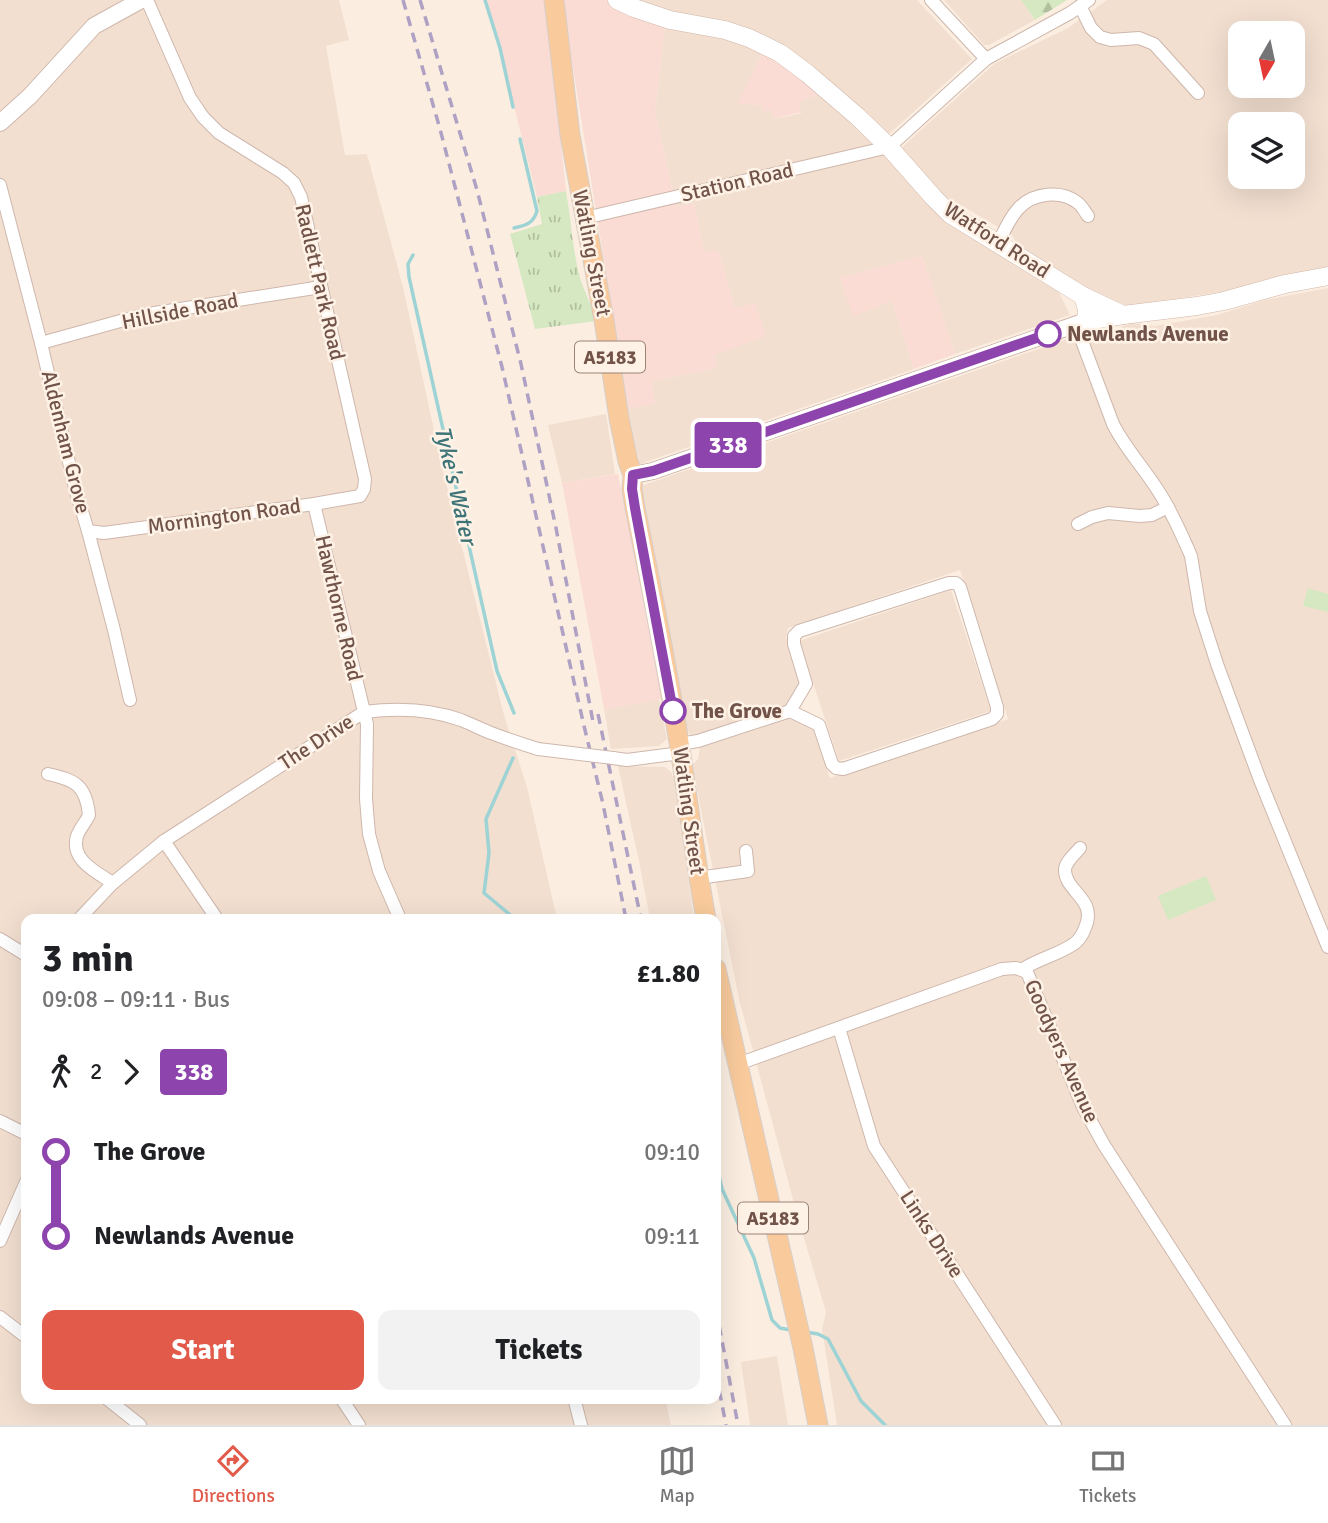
<!DOCTYPE html>
<meta charset="utf-8">
<style>
body{margin:0;font-family:Signika,sans-serif;background:#f2f2f2;color:#202124;height:100vh;display:flex;flex-direction:column;font-size:26px;white-space:nowrap}
*{box-sizing:border-box;margin:0}
p{font-size:23px;color:#757577}
.icon{flex:none;width:38px;height:38px;fill:none;stroke:currentColor;stroke-width:2;stroke-linecap:round;stroke-linejoin:round}
.map{position:relative;flex:1;overflow:hidden}
.side{position:absolute;left:21px;top:914px;width:700px;height:490px;display:flex;flex-direction:column;background:#fff;border-radius:14px;box-shadow:0 7px 28px #0002}
.side>*{flex:none}
.badge{padding:0 14px;border-radius:5px;font-size:24px;line-height:46px}
.needle{width:46px;rotate:189deg}
.tools{position:absolute;left:1228px;top:21px;display:grid;gap:14px}
.tools a{display:grid;place-items:center;width:77px;height:77px;border-radius:14px;background:#fff;box-shadow:0 7px 28px #0002;font-size:35px}
.map>.badge{position:absolute;translate:-50% -50%;box-shadow:0 0 0 4px #fff}
.legs{display:flex;align-items:center;gap:10px;height:77px;padding:0 21px;font-size:23px}
.legs p{margin-inline-start:auto}
.head{display:flex;align-items:center;justify-content:space-between;height:119px;padding:0 21px}
h1{font-size:38px;font-weight:700;line-height:52px}
.action{display:flex;gap:14px;margin-top:auto;padding:14px 21px}
.action a{flex:1;height:80px;border-radius:14px;background:#e15a4a;color:#fff;font-size:28px;font-weight:700;line-height:80px;text-align:center}
.action a+a{background:#f2f2f2;color:#202124}
ul{padding:0 21px;list-style:none}
li{display:flex;align-items:center;gap:24px;height:84px;font-size:26px}
li i{display:grid;place-items:center;width:10px;height:100%;margin:0 9px;background:currentColor}
li i::after{content:'';width:18px;height:18px;margin:-9px;border:5px solid;border-radius:50%;background:#fff}
li p{margin-inline-start:auto}
li:first-child i{background:linear-gradient(#0000 50%,currentColor 0)}
li:last-child i{background:linear-gradient(currentColor 50%,#0000 0)}
.dock{display:flex;justify-content:space-around;align-items:center;height:98px;border-top:2px solid #e0e0e0;background:#fff;font-size:19px;color:#757577}
.dock a{display:grid;justify-items:center;gap:4px}
.dock .selected{color:#e15a4a}
.map>svg:first-child{display:block}
</style>
<div class="map">
<svg width="1328" height="1425" viewBox="0 0 1328 1425">
<defs>
<pattern id="forest-firs" width="22" height="20" patternUnits="userSpaceOnUse" patternTransform="scale(1.75)"><rect width="22" height="20" fill="#d5e8c1"/><path d="M5 1l3.5 6h-7zM16 11l3.5 6h-7z" fill="#b1bf9f"/></pattern>
<pattern id="park-tufts" width="24" height="20" patternUnits="userSpaceOnUse" patternTransform="scale(1.75)"><rect width="24" height="20" fill="#d5e8c1"/><path d="M3 7l-1-3M5 7V3M7 7l1-3M15 17l-1-3M17 17v-4M19 17l1-3" fill="none" stroke="#b1bf9f"/></pattern>
</defs>
<rect width="100%" height="100%" fill="#fbeee1"/>
<g fill="#f2dfd0" fill-rule="evenodd">
<path d="M 0,0 L 339,0 L 349,40 L 326,46 L 345,155 L 367,154 L 403,287 L 443,471 L 504,715 L 527,787 L 557,919 L 26,919 L 26,1398 L 665,1398 L 671,1425 L 0,1425 Z"/>
<path d="M 632,0 L 917,0 L 972,59 L 889,134 L 780,47 L 647,8 Z"/>
<path d="M 944,0 L 1021,0 L 1035,20 L 989,45 L 984,45 Z"/>
<path d="M 1107,0 L 1328,0 L 1328,272 L 1240,289 L 1128,306 L 1095,294 L 1020,250 L 1012,235 L 938,192 L 899,150 L 994,64 L 1068,28 ZM 1241,33 L 1293,33 L 1293,86 L 1241,86 ZM 1241,124 L 1293,124 L 1293,177 L 1241,177 Z"/>
<path d="M 665,27 L 717,37 L 751,47 L 762,54 L 738,103 L 762,105 L 771,110 L 775,119 L 801,113 L 799,102 L 818,94 L 891,156 L 935,210 L 1055,284 L 1070,315 L 955,354 L 922,256 L 841,278 L 892,301 L 914,369 L 640,464 L 628,409 L 655,404 L 651,381 L 700,372 L 716,367 L 713,355 L 735,309 L 718,250 L 704,253 L 694,203 L 676,207 L 655,111 Z"/>
<path d="M 1328,288 L 1328,1425 L 837,1425 L 822,1329 L 826,1312 L 798,1218 L 739,999 L 692,765 L 698,759 L 700,747 L 790,717 L 813,729 L 830,778 L 1008,719 L 960,570 L 788,628 L 786,637 L 799,682 L 787,705 L 696,736 L 691,735 L 687,730 L 641,486 L 1073,337 L 1086,339 L 1132,323 L 1155,326 L 1217,315 L 1265,300 Z"/>
<path d="M 606,414 L 615,474 L 562,483 L 548,425 Z"/>
<path d="M 951,590 L 991,711 L 839,761 L 799,641 Z"/>
<path d="M 659,699 L 667,739 L 659,746 L 611,749 L 604,709 Z"/>
<path d="M 618,766 L 665,767 L 671,772 L 674,779 L 694,919 L 650,919 L 639,861 Z"/>
<path d="M 777,1356 L 788,1425 L 750,1425 L 741,1362 Z"/>
</g>
<g fill="#fbdcd5">
<path d="M 487,0 L 546,0 L 566,191 L 537,197 Z"/>
<path d="M 562,0 L 605,0 L 665,27 L 655,111 L 676,207 L 694,203 L 704,252 L 718,250 L 735,308 L 755,303 L 766,336 L 714,355 L 717,367 L 700,372 L 651,381 L 655,404 L 628,409 Z"/>
<path d="M 762,54 L 791,71 L 818,94 L 799,102 L 801,112 L 774,119 L 771,110 L 763,112 L 762,105 L 737,104 Z"/>
<path d="M 922,256 L 955,354 L 914,369 L 892,301 L 853,316 L 840,278 Z"/>
<path d="M 618,474 L 662,699 L 604,709 L 562,483 Z"/>
</g>
<path fill="url(#forest-firs)" d="M 1021,0 L 1067,0 L 1035,20 Z"/>
<path fill="url(#park-tufts)" d="M 566,191 C 571,218 572,246 579,274 C 583,290 592,304 596,321 L 535,329 L 510,234 L 542,224 L 537,197 Z"/>
<g fill="#d5e8c1">
<path d="M 1308,588 L 1328,594 L 1328,612 L 1303,606 Z"/>
<path d="M 1206,876 L 1216,900 L 1168,920 L 1158,896 Z"/>
</g>
<g fill="none" stroke-linecap="round" stroke-linejoin="round">
<g stroke="#9ed3d5" stroke-width="3.5">
<path d="M 485,0 L 500,48 L 513,107"/>
<path d="M 514,228 C 526,225 533,224 537,211 L 520,139"/>
<path d="M 413,255 L 408,264 L 409,277 L 497,671 L 514,713"/>
<path d="M 513,758 L 486,819 L 489,853 L 484,893 L 515,919"/>
<path d="M 716,1162 L 722,1189 L 754,1258 L 772,1320 L 780,1328 L 791,1330"/>
<path d="M 806,1332 L 818,1334 L 828,1339 L 861,1401 L 885,1425"/>
</g>
<g stroke="#ceb7ac" stroke-width="14">
<g id="minor">
<path d="M 931,0 L 986,59"/>
<path d="M 1080,6 L 1091,28 L 1100,37 L 1111,40 L 1139,38 L 1154,44 L 1198,93"/>
<path d="M 0,185 L 41,343 L 75,488 L 88,531 L 114,630 L 130,700"/>
<path d="M 585,218 L 889,147 L 986,59 L 1070,13 L 1089,0"/>
<path d="M 998,243 C 1004,232 1009,219 1018,209 C 1032,193 1061,189 1078,203 C 1082,206 1085,212 1088,216"/>
<path d="M 1076,325 L 1113,424 C 1125,448 1143,467 1157,489 C 1170,508 1179,529 1188,549 L 1191,556 L 1200,611 L 1217,664 L 1260,780 L 1328,947"/>
<path d="M 41,343 L 142,315 L 321,287"/>
<path d="M 314,504 L 367,724 L 366,799 L 369,834 L 379,871 L 400,919"/>
<path d="M 1078,524 L 1092,517 L 1108,513 L 1140,516 L 1152,515 L 1168,507"/>
<path d="M 88,531 L 104,533 L 314,504 L 360,496 L 364,489 L 365,479 L 301,197 L 294,183 L 283,173 L 219,133 L 203,117 L 190,98 L 147,0"/>
<path d="M 679,744 L 698,741 L 790,711 L 806,684 L 794,644 L 794,636 L 799,631 L 949,583 L 956,583 L 960,587 L 997,707 L 997,714 L 992,719 L 843,769 L 836,768 L 832,764 L 819,725 L 790,711"/>
<path d="M 613,758 L 627,760 L 681,753"/>
<path d="M 48,774 C 75,780 86,785 89,815 C 86,822 80,828 77,836 C 70,860 96,872 113,883"/>
<path d="M 164,841 L 217,919"/>
<path d="M 698,878 L 748,871 L 746,851"/>
<path d="M 79,919 L 113,883 L 164,841 L 364,712 C 395,708 431,709 461,720 C 471,724 481,729 491,733 C 507,739 522,744 538,749"/>
<path d="M 0,939 L 26,955"/>
<path d="M 1023,969 C 1038,959 1057,955 1072,945 C 1078,942 1083,934 1085,928 C 1098,899 1065,892 1065,870 C 1065,862 1075,854 1080,848"/>
<path d="M 839,1028 L 874,1146 L 1055,1425"/>
<path d="M 738,1064 L 1002,969 L 1016,968 L 1027,972 L 1083,1107 L 1104,1145 L 1285,1425"/>
<path d="M 0,1121 L 26,1134"/>
<path d="M 0,1241 L 26,1182"/>
<path d="M 0,1317 L 26,1337"/>
<path d="M 106,1398 L 140,1425"/>
<path d="M 341,1398 L 359,1425"/>
<path d="M 574,1398 L 581,1425"/>
</g>
</g>
<g stroke="#ceb7ac" stroke-width="18">
<g id="tertiary">
<path d="M 0,123 L 30,96 L 94,26 L 141,0"/>
<path d="M 633,475 L 653,471 L 1086,321"/>
</g>
</g>
<g stroke="#d1b6a9" stroke-width="19">
<g id="secondary">
<path d="M 617,0 L 634,8 L 670,20 L 725,30 L 749,38 L 780,53 L 808,74 L 858,117 L 889,147 L 934,198 L 950,214 L 1083,296 L 1123,315"/>
<path d="M 1083,296 L 1087,309 L 1086,321 L 1123,315 L 1197,306 L 1224,301 L 1285,284 L 1328,276"/>
</g>
</g>
<g stroke="#d7cfcc" stroke-width="21">
<g id="primary">
<path d="M 554,0 L 570,135 L 604,320 L 619,418 L 628,461 L 633,475 L 632,489 L 635,508 C 652,590 668,672 681,755 C 689,810 696,864 706,919"/>
<path d="M 716,969 L 803,1348 L 818,1425"/>
</g>
</g>
<use href="#minor" stroke="#fff" stroke-width="12"/>
<use href="#tertiary" stroke="#fff" stroke-width="16"/>
<use href="#secondary" stroke="#fff" stroke-width="18"/>
<use href="#primary" stroke="#f8ca9c" stroke-width="19"/>
<g stroke="#afa1c3" stroke-width="3.5" stroke-dasharray="10 7" stroke-linecap="butt">
<path d="M 403,0 L 440,129 L 502,367 L 585,730 L 603,804 L 626,919"/>
<path d="M 420,0 L 477,190 L 521,364 L 556,528 L 594,727"/>
<path d="M 598,714 L 641,919"/>
<path d="M 716,1309 L 738,1425"/>
<path d="M 716,1374 L 726,1425"/>
</g>
<g stroke="#ceb7ac" stroke-width="14" stroke-linecap="butt">
<path id="minor-bridge" d="M 538,749 L 613,758"/>
</g>
<use href="#minor-bridge" stroke="#fff" stroke-width="12"/>
</g>
<g fill="none" stroke-linecap="round" stroke-linejoin="round">
<g stroke="#fff" stroke-width="16">
<path id="line-1" d="M 673,711 L 635,508 L 632,489 L 633,475 L 653,471 L 1048,334"/>
</g>
<use href="#line-1" stroke="#8e44ad" stroke-width="10"/>
</g>
<g fill="#fff" stroke="#8e44ad" stroke-width="3.5">
<circle cx="1048" cy="334" r="12"/>
<circle cx="673" cy="711" r="12"/>
</g>
<g text-anchor="middle" stroke-width="5" stroke-linejoin="round" paint-order="stroke">
<g fill="#fef2e7" stroke="#9b8378" stroke-width="2">
<rect x="575" y="341.5" width="70" height="31" rx="5"/>
<rect x="738" y="1202.5" width="70" height="31" rx="5"/>
</g>
<g font-size="19" font-weight="bold" fill="#715349">
<text x="610" y="364">A5183</text>
<text x="773" y="1225">A5183</text>
</g>
<g font-size="21" fill="#715349" stroke="#fef2e7">
<text transform="translate(737 182) rotate(-13)" y="7">Station Road</text>
<text transform="translate(997 240) rotate(33)" y="7">Watford Road</text>
<text transform="translate(592 253) rotate(79)" y="7">Watling Street</text>
<text transform="translate(320 282) rotate(77)" y="7">Radlett Park Road</text>
<text transform="translate(180 311) rotate(-11)" y="7">Hillside Road</text>
<text transform="translate(66 442) rotate(76)" y="7">Aldenham Grove</text>
<text transform="translate(224 516) rotate(-8)" y="7">Mornington Road</text>
<text transform="translate(339 608) rotate(77)" y="7">Hawthorne Road</text>
<text transform="translate(316 742) rotate(-33)" y="7">The Drive</text>
<text transform="translate(689 811) rotate(82)" y="7">Watling Street</text>
<text transform="translate(1062 1051) rotate(66)" y="7">Goodyers Avenue</text>
<text transform="translate(932 1234) rotate(57)" y="7">Links Drive</text>
</g>
<g font-size="21" font-weight="bold" fill="#715349" stroke="#fef2e7" text-anchor="start">
<text x="1067" y="341">Newlands Avenue</text>
<text x="692" y="718">The Grove</text>
</g>
<g font-size="23" font-style="italic" fill="#3e7477" stroke="#fef2e7">
<text transform="translate(456 485) rotate(77)" y="8">Tyke's Water</text>
</g>
</g>
</svg>
<div class="tools">
<a><svg class="needle" viewBox="-14 -14 28 28"><path d="M0-13l5 13h-10z" fill="#e53935"/><path d="M0 13l5-13h-10z" fill="#757577"/></svg></a>
<a><svg class="icon" aria-label="layers" viewBox="0 0 24 24"><path d="M12 4l9 5-9 5-9-5zM3 14l9 5 9-5"/></svg></a>
</div>
<b class="badge" style="left:728px;top:445px;background:#8e44ad;color:#fff">338</b>
<section class="side">
<div class="head"><div><h1>3 min</h1><p>09:08 – 09:11 · Bus</p></div><b>£1.80</b></div>
<div class="legs"><svg class="icon" aria-label="walk" viewBox="0 0 24 24"><circle cx="13" cy="4" r="2"/><path d="M13 8l-2 6 4 7M11 14l-3 7M7 12l3-4h3l4 4"/></svg>2<svg class="icon" aria-label="forward" viewBox="0 0 24 24"><path d="M9 5l7 7-7 7"/></svg><b class="badge" style="background:#8e44ad;color:#fff">338</b></div>
<ul>
<li><i style="color:#8e44ad"></i><b>The Grove</b><p>09:10</p></li>
<li><i style="color:#8e44ad"></i><b>Newlands Avenue</b><p>09:11</p></li>
</ul>
<div class="action"><a>Start</a><a>Tickets</a></div>
</section>
</div>
<nav class="dock">
<a class="selected"><svg class="icon" aria-label="directions" viewBox="0 0 24 24"><path d="M12 3l9 9-9 9-9-9zM9 14v-3h6M13 9l2 2-2 2"/></svg>Directions</a>
<a><svg class="icon" aria-label="map" viewBox="0 0 24 24"><path d="M3 6l6-2 6 2 6-2v14l-6 2-6-2-6 2zM9 4v14M15 6v14"/></svg>Map</a>
<a><svg class="icon" aria-label="tickets" viewBox="0 0 24 24"><path d="M3 7h18v10H3zM15 7v10"/></svg>Tickets</a>
</nav>
